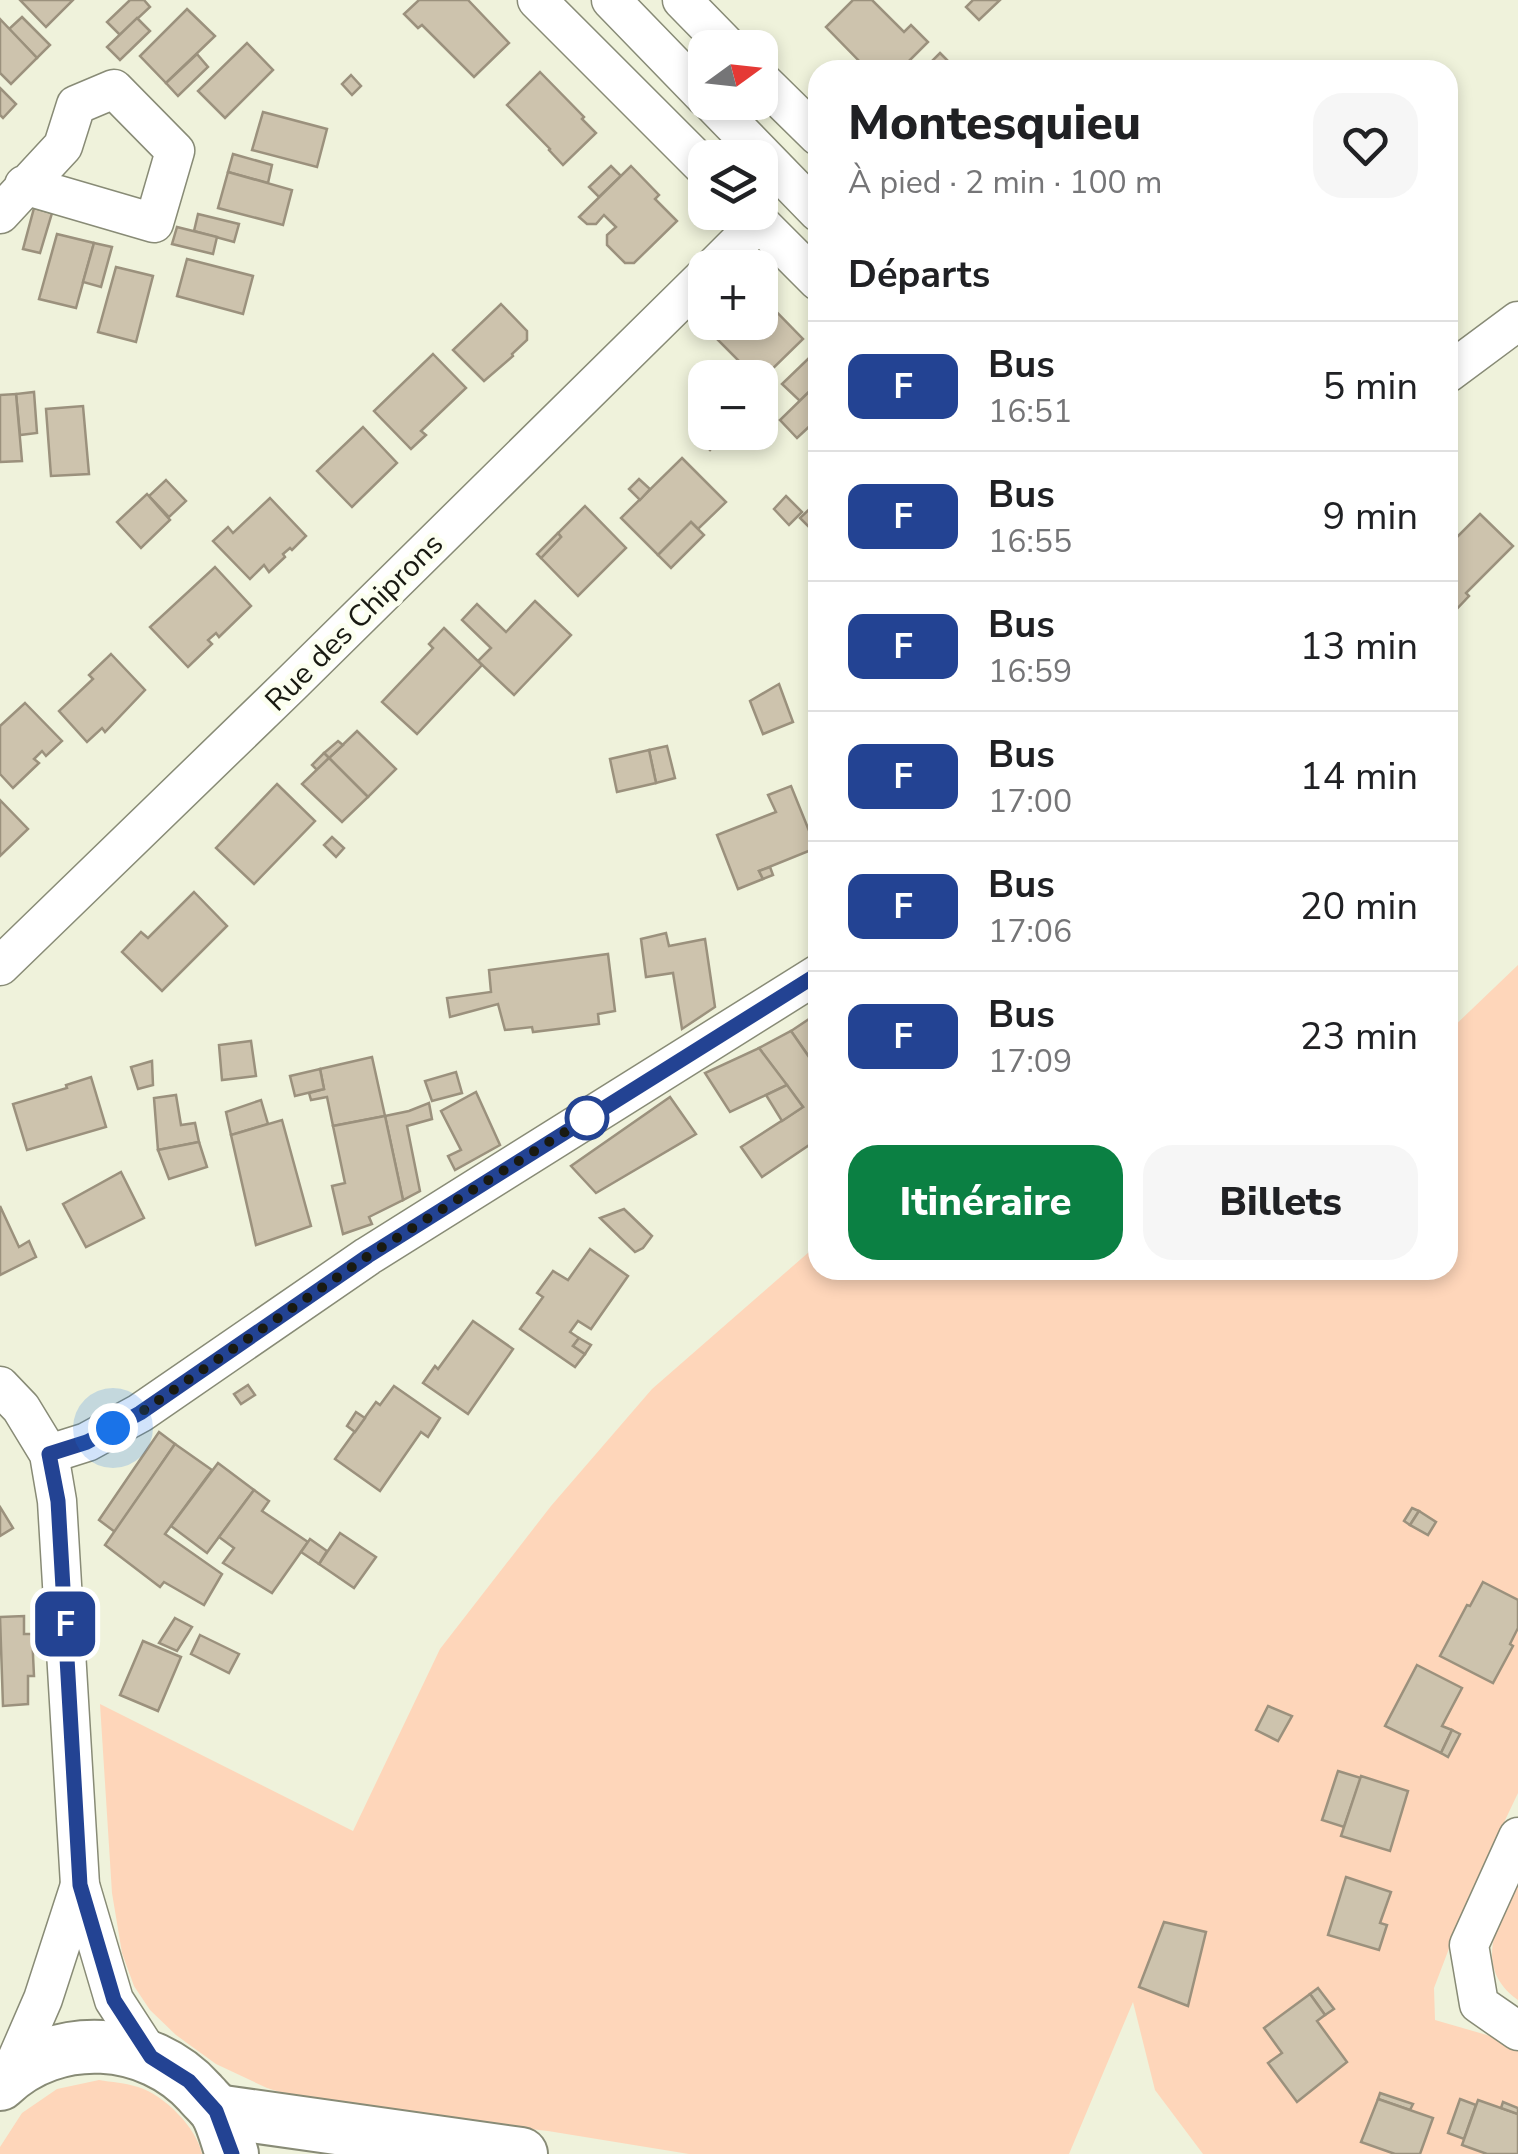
<!DOCTYPE html>
<html lang="fr">
<meta charset="utf-8">
<style>
body{margin:0;font-family:"Nunito Sans",sans-serif;background:#f6f6f6;color:#202124;height:100vh;display:flex;flex-direction:column;font-size:38px;white-space:nowrap}
*{box-sizing:border-box;margin:0}
p{font-size:32px;color:#757577}
.icon{flex:none;width:55px;height:55px;fill:none;stroke:currentColor;stroke-width:2;stroke-linecap:round;stroke-linejoin:round}
.map{position:relative;flex:1;overflow:hidden}
.panel{position:absolute;left:808px;top:60px;width:650px;height:1220px;display:flex;flex-direction:column;background:#fff;border-radius:30px;box-shadow:0 5px 15px #0003}
.panel>*{flex:none}
.badge{padding:0 20px;border-radius:15px;font-size:35px;line-height:65px}
.needle{width:65px;rotate:75deg}
.fabs{position:absolute;left:688px;top:30px;display:grid;gap:20px}
.fabs a{display:grid;place-items:center;width:90px;height:90px;border-radius:20px;background:#fff;box-shadow:0 5px 15px #0003;font-size:50px}
.you{position:absolute;width:50px;height:50px;margin:-25px;border:8px solid #fff;border-radius:50%;background:#1a73e8;box-shadow:0 0 0 15px #1a73e833}
.map>.badge{position:absolute;translate:-50% -50%;box-shadow:0 0 0 5px #fff}
h2{padding:0 40px;font-size:38px;line-height:90px}
.round{display:grid;place-items:center;flex:none;width:105px;height:105px;border-radius:30px;background:#f6f6f6}
.overview{display:flex;align-items:center;justify-content:space-between;height:170px;padding:0 40px}
h1{font-size:48px;font-weight:800;line-height:75px}
.button{display:flex;gap:20px;margin-top:auto;padding:20px 40px}
.button a{flex:1;height:115px;border-radius:30px;background:#0b8043;color:#fff;font-size:40px;font-weight:800;line-height:115px;text-align:center}
.button a+a{background:#f6f6f6;color:#202124}
ul{padding:0;list-style:none}
li{display:flex;align-items:center;gap:30px;height:130px;padding:0 40px;border-top:2px solid #e0e0e0}
li div{flex:1}
li b{display:block;font-size:38px}
li em{font-style:normal}
li .badge{min-width:110px;font-weight:700;text-align:center}
.map>svg:first-child{display:block}
</style>
<div class="map">
<svg width="1518" height="2154" viewBox="0 0 1518 2154">
<rect width="100%" height="100%" fill="#eff2db"/>
<g fill="#fed6ba" fill-rule="evenodd">
<path d="M 1518,965 L 1518,1600 L 1483,1582 L 1470,1606 L 1467,1605 L 1440,1656 L 1493,1683 L 1512,1646 L 1510,1644 L 1518,1628 L 1518,1793 L 1469,1896 L 1434,1988 L 1435,2020 L 1518,2044 L 1518,2108 L 1503,2102 L 1501,2108 L 1479,2100 L 1476,2105 L 1461,2100 L 1448,2132 L 1464,2139 L 1462,2145 L 1487,2154 L 1420,2154 L 1433,2118 L 1410,2110 L 1412,2105 L 1380,2093 L 1361,2142 L 1395,2154 L 1203,2154 L 1155,2090 L 1133,2002 L 1069,2154 L 689,2154 L 548,2131 L 384,2113 L 309,2101 L 267,2088 L 216,2064 L 176,2035 L 150,2010 L 134,1986 L 122,1953 L 112,1893 L 100,1704 L 353,1831 L 440,1649 L 551,1506 L 652,1389 L 817,1245 L 818,1270 L 1448,1270 L 1448,1032 ZM 1413,1508 L 1436,1522 L 1428,1535 L 1405,1520 ZM 1417,1665 L 1462,1688 L 1442,1726 L 1459,1734 L 1447,1757 L 1386,1726 ZM 1338,1771 L 1408,1792 L 1390,1851 L 1342,1836 L 1344,1827 L 1322,1820 ZM 1346,1878 L 1391,1892 L 1380,1923 L 1378,1950 L 1328,1935 ZM 1164,1922 L 1206,1933 L 1188,2006 L 1140,1988 ZM 1318,1989 L 1333,2009 L 1317,2021 L 1347,2062 L 1297,2101 L 1268,2064 L 1282,2053 Z"/>
<path d="M 1518,1879 L 1518,2000 C 1471,1966 1499,1920 1518,1879 Z"/>
<path d="M 99,2080 C 111,2082 126,2083 138,2087 C 164,2095 196,2127 202,2154 L 0,2154 L 0,2147 L 22,2113 L 57,2089 Z"/>
</g>
<g fill="#cdc3ad" stroke="#9b917d" stroke-width="2.5">
<path d="M 20,0 L 73,0 L 46,27 Z"/>
<path d="M 130,0 L 144,0 L 150,7 L 120,35 L 107,22 Z"/>
<path d="M 419,0 L 468,0 L 509,43 L 474,77 L 422,25 L 418,28 L 404,14 Z"/>
<path d="M 853,0 L 872,0 L 904,32 L 911,25 L 928,42 L 900,70 L 868,70 L 826,27 Z"/>
<path d="M 973,0 L 1000,0 L 979,20 L 966,7 Z"/>
<path d="M 187,9 L 215,36 L 166,83 L 140,56 Z"/>
<path d="M 22,17 L 50,45 L 37,58 L 9,29 Z"/>
<path d="M 137,18 L 150,31 L 120,60 L 107,47 Z"/>
<path d="M 0,19 L 37,58 L 11,84 L 0,73 Z"/>
<path d="M 247,43 L 273,70 L 225,118 L 198,91 Z"/>
<path d="M 940,53 L 957,70 L 923,70 Z"/>
<path d="M 197,54 L 208,67 L 178,96 L 166,83 Z"/>
<path d="M 540,72 L 584,117 L 582,119 L 596,133 L 563,165 L 549,150 L 550,149 L 507,105 Z"/>
<path d="M 351,75 L 361,86 L 352,95 L 342,84 Z"/>
<path d="M 0,88 L 16,104 L 3,118 L 0,115 Z"/>
<path d="M 263,112 L 327,129 L 317,167 L 252,150 Z"/>
<path d="M 233,154 L 272,165 L 268,183 L 228,172 Z"/>
<path d="M 611,166 L 621,176 L 599,197 L 589,187 Z"/>
<path d="M 631,166 L 659,195 L 655,199 L 677,221 L 634,263 L 625,263 L 607,245 L 607,235 L 616,227 L 604,215 L 596,224 L 587,224 L 579,217 Z"/>
<path d="M 228,172 L 292,190 L 283,225 L 218,208 Z"/>
<path d="M 34,208 L 52,213 L 40,253 L 23,249 Z"/>
<path d="M 198,214 L 239,224 L 234,242 L 194,231 Z"/>
<path d="M 177,227 L 217,237 L 213,254 L 172,244 Z"/>
<path d="M 57,234 L 94,243 L 76,308 L 39,299 Z"/>
<path d="M 94,243 L 112,247 L 101,287 L 83,282 Z"/>
<path d="M 187,259 L 253,276 L 243,314 L 177,296 Z"/>
<path d="M 116,267 L 153,276 L 136,342 L 98,332 Z"/>
<path d="M 760,295 L 803,339 L 760,381 L 760,378 L 738,378 L 734,373 L 742,364 L 708,330 L 715,322 L 760,322 Z"/>
<path d="M 501,304 L 527,331 L 527,340 L 512,354 L 513,356 L 484,381 L 453,350 Z"/>
<path d="M 433,354 L 466,388 L 421,431 L 426,435 L 411,449 L 374,411 Z"/>
<path d="M 809,358 L 818,366 L 818,383 L 800,401 L 782,384 Z"/>
<path d="M 818,383 L 818,427 L 813,423 L 797,438 L 780,420 Z"/>
<path d="M 34,392 L 37,433 L 20,435 L 16,394 Z"/>
<path d="M 16,394 L 22,461 L 0,462 L 0,395 Z"/>
<path d="M 83,406 L 89,474 L 51,476 L 46,409 Z"/>
<path d="M 702,420 L 705,423 L 705,432 L 715,432 L 721,438 L 710,450 L 691,432 Z"/>
<path d="M 363,427 L 397,463 L 352,507 L 317,471 Z"/>
<path d="M 682,458 L 726,502 L 698,529 L 691,522 L 658,555 L 621,518 Z"/>
<path d="M 639,479 L 650,489 L 640,500 L 629,489 Z"/>
<path d="M 166,480 L 186,501 L 169,517 L 149,496 Z"/>
<path d="M 147,494 L 170,520 L 141,548 L 117,522 Z"/>
<path d="M 786,496 L 802,512 L 789,525 L 774,509 Z"/>
<path d="M 270,498 L 306,536 L 292,550 L 290,548 L 283,554 L 285,557 L 269,572 L 264,565 L 250,579 L 213,541 L 228,527 L 233,533 Z"/>
<path d="M 818,501 L 818,536 L 800,518 Z"/>
<path d="M 585,506 L 626,548 L 578,596 L 541,558 L 561,537 L 558,533 Z"/>
<path d="M 1480,514 L 1513,546 L 1466,593 L 1469,596 L 1453,613 L 1448,608 L 1448,546 Z"/>
<path d="M 691,522 L 704,535 L 671,568 L 658,555 Z"/>
<path d="M 558,533 L 561,537 L 541,558 L 537,554 Z"/>
<path d="M 215,567 L 251,606 L 219,637 L 216,633 L 208,640 L 212,644 L 188,667 L 150,627 Z"/>
<path d="M 535,601 L 571,635 L 514,695 L 478,661 L 491,648 L 462,620 L 477,604 L 506,632 Z"/>
<path d="M 444,628 L 482,665 L 417,734 L 382,702 L 433,648 L 429,644 Z"/>
<path d="M 111,654 L 145,690 L 105,732 L 102,728 L 87,742 L 59,711 L 93,679 L 89,675 Z"/>
<path d="M 779,684 L 793,722 L 763,734 L 750,701 Z"/>
<path d="M 25,703 L 62,741 L 46,756 L 42,751 L 34,759 L 39,763 L 13,788 L 0,774 L 0,726 Z"/>
<path d="M 357,731 L 396,769 L 368,797 L 329,758 Z"/>
<path d="M 338,741 L 343,745 L 329,758 L 324,753 Z"/>
<path d="M 667,746 L 675,778 L 656,783 L 649,750 Z"/>
<path d="M 649,750 L 656,783 L 617,792 L 610,759 Z"/>
<path d="M 324,753 L 329,758 L 317,770 L 312,765 Z"/>
<path d="M 329,758 L 368,797 L 342,822 L 302,784 Z"/>
<path d="M 277,784 L 315,821 L 254,884 L 216,848 Z"/>
<path d="M 791,786 L 816,848 L 759,871 L 763,879 L 738,889 L 717,835 L 776,812 L 768,795 Z"/>
<path d="M 0,800 L 28,829 L 0,856 Z"/>
<path d="M 332,837 L 344,848 L 336,857 L 324,845 Z"/>
<path d="M 770,867 L 773,875 L 763,879 L 759,871 Z"/>
<path d="M 194,892 L 227,926 L 162,991 L 122,952 L 141,932 L 148,938 Z"/>
<path d="M 666,933 L 669,946 L 705,939 L 715,1007 L 682,1029 L 673,973 L 646,977 L 641,939 Z"/>
<path d="M 608,954 L 615,1011 L 598,1014 L 599,1024 L 533,1032 L 532,1027 L 505,1030 L 498,1004 L 450,1017 L 447,998 L 491,992 L 489,970 Z"/>
<path d="M 818,1013 L 818,1070 L 791,1031 Z"/>
<path d="M 791,1031 L 818,1070 L 818,1139 L 762,1177 L 741,1147 L 803,1107 L 759,1048 Z"/>
<path d="M 251,1041 L 256,1076 L 222,1080 L 219,1045 Z"/>
<path d="M 759,1048 L 787,1085 L 730,1112 L 705,1073 Z"/>
<path d="M 372,1057 L 385,1116 L 333,1126 L 327,1097 L 311,1100 L 309,1093 L 324,1089 L 320,1069 Z"/>
<path d="M 152,1061 L 153,1085 L 138,1089 L 131,1067 Z"/>
<path d="M 320,1069 L 324,1089 L 295,1096 L 290,1076 Z"/>
<path d="M 456,1072 L 462,1093 L 432,1101 L 425,1081 Z"/>
<path d="M 91,1077 L 106,1127 L 27,1150 L 13,1104 L 67,1088 L 66,1085 Z"/>
<path d="M 787,1085 L 803,1107 L 782,1121 L 766,1095 Z"/>
<path d="M 476,1092 L 500,1145 L 455,1170 L 448,1156 L 461,1150 L 441,1111 Z"/>
<path d="M 176,1095 L 181,1125 L 195,1123 L 199,1142 L 158,1150 L 154,1098 Z"/>
<path d="M 670,1097 L 696,1134 L 596,1193 L 571,1166 Z"/>
<path d="M 261,1100 L 268,1124 L 231,1135 L 226,1112 Z"/>
<path d="M 429,1103 L 432,1119 L 407,1126 L 420,1191 L 403,1200 L 385,1116 L 409,1111 Z"/>
<path d="M 385,1116 L 403,1200 L 369,1217 L 372,1224 L 343,1234 L 332,1186 L 345,1183 L 333,1126 Z"/>
<path d="M 282,1120 L 311,1226 L 256,1245 L 231,1135 Z"/>
<path d="M 199,1142 L 207,1167 L 169,1179 L 158,1150 Z"/>
<path d="M 121,1172 L 144,1218 L 86,1247 L 63,1204 Z"/>
<path d="M 0,1206 L 19,1247 L 29,1241 L 36,1257 L 0,1275 Z"/>
<path d="M 624,1209 L 652,1236 L 643,1248 L 635,1252 L 600,1218 Z"/>
<path d="M 590,1249 L 628,1276 L 591,1329 L 578,1321 L 570,1332 L 579,1338 L 573,1346 L 585,1354 L 575,1367 L 520,1329 L 543,1297 L 537,1293 L 553,1271 L 568,1280 Z"/>
<path d="M 473,1321 L 513,1349 L 468,1414 L 423,1383 L 435,1366 L 438,1369 Z"/>
<path d="M 579,1338 L 591,1345 L 585,1354 L 573,1346 Z"/>
<path d="M 248,1385 L 255,1395 L 241,1404 L 234,1394 Z"/>
<path d="M 394,1386 L 440,1418 L 428,1437 L 421,1432 L 380,1491 L 335,1459 L 376,1402 L 380,1405 Z"/>
<path d="M 356,1412 L 365,1418 L 355,1432 L 347,1426 Z"/>
<path d="M 159,1432 L 175,1444 L 115,1532 L 99,1520 Z"/>
<path d="M 175,1444 L 212,1470 L 165,1534 L 222,1574 L 204,1605 L 164,1582 L 160,1587 L 105,1545 Z"/>
<path d="M 218,1463 L 254,1490 L 207,1553 L 171,1526 Z"/>
<path d="M 254,1490 L 269,1501 L 262,1511 L 308,1542 L 272,1593 L 223,1563 L 234,1548 L 219,1537 Z"/>
<path d="M 0,1507 L 13,1528 L 0,1536 Z"/>
<path d="M 1412,1508 L 1419,1511 L 1410,1525 L 1404,1521 Z"/>
<path d="M 1419,1511 L 1436,1522 L 1428,1535 L 1410,1525 Z"/>
<path d="M 340,1533 L 376,1557 L 354,1588 L 319,1564 Z"/>
<path d="M 310,1539 L 327,1551 L 319,1564 L 301,1552 Z"/>
<path d="M 1483,1582 L 1518,1600 L 1518,1628 L 1510,1644 L 1513,1646 L 1493,1683 L 1440,1656 L 1467,1605 L 1470,1606 Z"/>
<path d="M 24,1616 L 24,1634 L 32,1634 L 34,1676 L 28,1676 L 28,1704 L 3,1706 L 0,1617 Z"/>
<path d="M 175,1618 L 192,1627 L 177,1651 L 159,1643 Z"/>
<path d="M 200,1635 L 239,1654 L 229,1673 L 191,1654 Z"/>
<path d="M 143,1641 L 181,1657 L 158,1711 L 120,1695 Z"/>
<path d="M 1417,1665 L 1462,1688 L 1442,1726 L 1452,1730 L 1441,1753 L 1385,1726 Z"/>
<path d="M 1268,1706 L 1292,1716 L 1278,1741 L 1256,1730 Z"/>
<path d="M 1452,1730 L 1460,1734 L 1448,1757 L 1441,1753 Z"/>
<path d="M 1338,1771 L 1361,1778 L 1344,1827 L 1322,1820 Z"/>
<path d="M 1361,1776 L 1408,1791 L 1390,1851 L 1341,1836 Z"/>
<path d="M 1346,1877 L 1391,1892 L 1380,1923 L 1387,1925 L 1379,1950 L 1328,1935 Z"/>
<path d="M 1164,1922 L 1206,1932 L 1188,2006 L 1139,1987 Z"/>
<path d="M 1318,1988 L 1334,2009 L 1325,2015 L 1310,1994 Z"/>
<path d="M 1310,1994 L 1325,2015 L 1317,2021 L 1347,2062 L 1297,2102 L 1268,2063 L 1282,2053 L 1264,2028 Z"/>
<path d="M 1380,2093 L 1413,2104 L 1410,2110 L 1378,2099 Z"/>
<path d="M 1378,2099 L 1433,2118 L 1420,2154 L 1395,2154 L 1361,2142 Z"/>
<path d="M 1460,2099 L 1476,2105 L 1464,2139 L 1448,2133 Z"/>
<path d="M 1478,2100 L 1518,2114 L 1518,2154 L 1487,2154 L 1462,2145 Z"/>
<path d="M 1503,2102 L 1518,2108 L 1518,2114 L 1501,2108 Z"/>
</g>
<g fill="none" stroke-linecap="round" stroke-linejoin="round">
<g stroke="#888b76" stroke-width="41">
<g id="street">
<path d="M 537,0 L 705,168"/>
<path d="M 611,0 L 705,97"/>
<path d="M 682,0 L 729,48"/>
<path d="M 760,79 L 818,136"/>
<path d="M 711,102 L 818,212"/>
<path d="M 749,212 L 818,281"/>
<path d="M 0,214 L 63,146 L 76,105 L 114,89 L 175,151 L 154,223 L 24,185"/>
<path d="M 713,268 L 759,222"/>
<path d="M 1448,373 L 1518,321"/>
<path d="M 0,966 L 291,684 L 705,276"/>
<path d="M 0,1386 L 21,1408 L 49,1454 L 57,1501 L 80,1885 L 114,2000 L 151,2057"/>
<path d="M 49,1454 L 87,1442 L 140,1413 L 368,1256 L 818,974"/>
<path d="M 1518,1837 L 1469,1945 L 1479,2004 L 1518,2031"/>
<path d="M 10,2075 L 43,1999 L 80,1885"/>
</g>
</g>
<g stroke="#888b76" stroke-width="56">
<g id="secondary">
<path d="M 0,2084 C 56,2030 149,2036 200,2093 C 205,2099 212,2105 216,2111 C 223,2123 227,2140 232,2154"/>
<path d="M 216,2111 L 521,2154"/>
</g>
</g>
<use href="#street" stroke="#fff" stroke-width="38"/>
<use href="#secondary" stroke="#fff" stroke-width="52"/>
</g>
<g fill="none" stroke-linecap="round" stroke-linejoin="round">
<g stroke="#fff" stroke-width="22">
<path id="line" d="M 232,2154 L 216,2111 L 189,2081 L 151,2057 L 114,2000 L 80,1885 L 58,1501 L 49,1454 L 87,1442 L 140,1413 L 368,1256 L 818,974"/>
</g>
<use href="#line" stroke="#234393" stroke-width="15"/>
<path stroke="#191a12" stroke-width="10" stroke-dasharray="0 18" d="M 113,1428 L 140,1413 L 368,1256 L 587,1118"/>
</g>
<circle fill="#fff" stroke="#234393" stroke-width="5" cx="587" cy="1118" r="20"/>
<g text-anchor="middle" stroke-width="10" stroke-linejoin="round" paint-order="stroke">
<g font-size="30" fill="#191a12" stroke="#fcfff0">
<text transform="translate(354 622) rotate(-45)" y="10">Rue des Chiprons</text>
</g>
</g>
</svg>
<div class="fabs">
<a><svg class="needle" viewBox="-14 -14 28 28"><path d="M0-13l5 13h-10z" fill="#e53935"/><path d="M0 13l5-13h-10z" fill="#757577"/></svg></a>
<a><svg class="icon" aria-label="layers" viewBox="0 0 24 24"><path d="M12 4l9 5-9 5-9-5zM3 14l9 5 9-5"/></svg></a>
<a>+</a>
<a>−</a>
</div>
<div class="you" style="left:113px;top:1428px"></div>
<b class="badge" style="left:65px;top:1624px;background:#234393;color:#fff">F</b>
<section class="panel">
<div class="overview"><div><h1>Montesquieu</h1><p>À pied · 2 min · 100 m</p></div><a class="round"><svg class="icon" aria-label="heart" viewBox="0 0 24 24"><path d="M12 20l-8-8c-3-5 5-10 8-4 3-6 11-1 8 4z"/></svg></a></div>
<h2>Départs</h2>
<ul>
<li><span class="badge" style="background:#234393;color:#fff">F</span><div><b>Bus</b><p>16:51</p></div><em>5 min</em></li>
<li><span class="badge" style="background:#234393;color:#fff">F</span><div><b>Bus</b><p>16:55</p></div><em>9 min</em></li>
<li><span class="badge" style="background:#234393;color:#fff">F</span><div><b>Bus</b><p>16:59</p></div><em>13 min</em></li>
<li><span class="badge" style="background:#234393;color:#fff">F</span><div><b>Bus</b><p>17:00</p></div><em>14 min</em></li>
<li><span class="badge" style="background:#234393;color:#fff">F</span><div><b>Bus</b><p>17:06</p></div><em>20 min</em></li>
<li><span class="badge" style="background:#234393;color:#fff">F</span><div><b>Bus</b><p>17:09</p></div><em>23 min</em></li>
</ul>
<div class="button"><a>Itinéraire</a><a>Billets</a></div>
</section>
</div>
